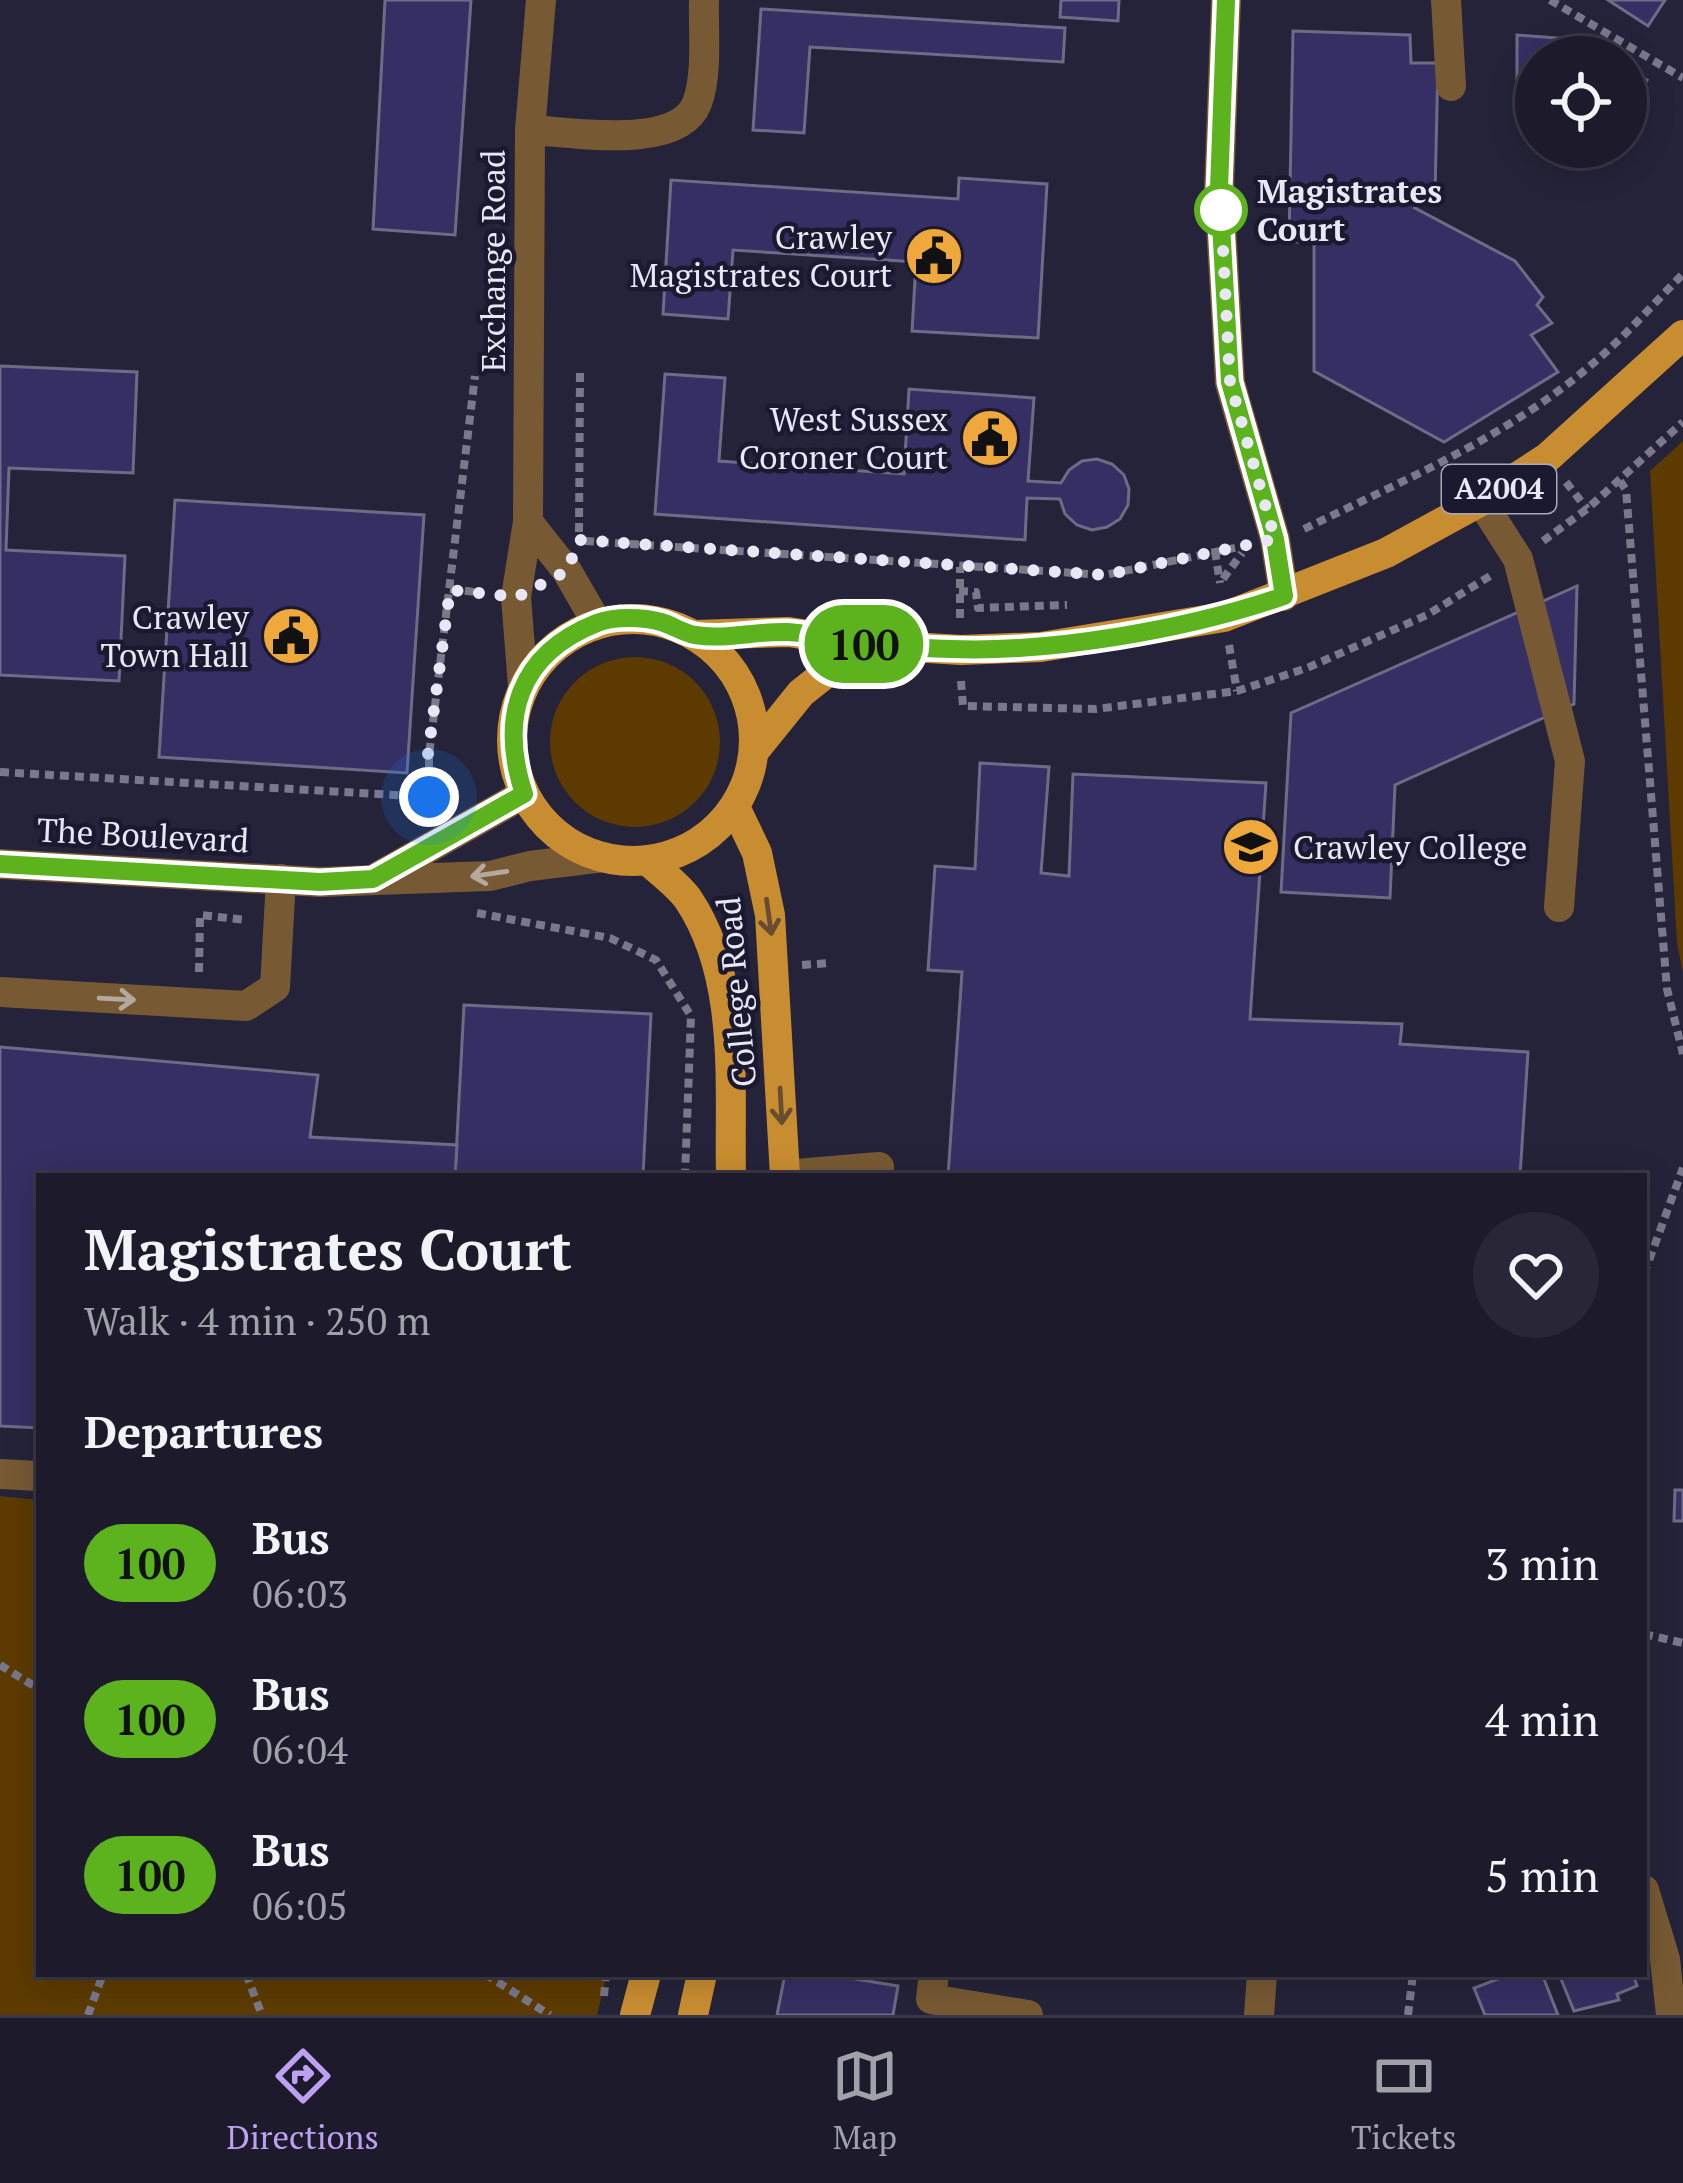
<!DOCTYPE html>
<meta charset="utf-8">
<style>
body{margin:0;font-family:"PT Serif",serif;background:#292737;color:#f1f3f6;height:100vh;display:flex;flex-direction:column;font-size:45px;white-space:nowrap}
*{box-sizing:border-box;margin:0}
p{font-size:39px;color:#a0a1a9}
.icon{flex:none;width:66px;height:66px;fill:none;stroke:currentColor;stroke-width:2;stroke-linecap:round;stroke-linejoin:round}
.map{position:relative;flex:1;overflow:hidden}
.drawer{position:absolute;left:36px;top:1173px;width:1611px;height:804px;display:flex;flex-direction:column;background:#1c1a2b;border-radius:0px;box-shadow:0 6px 30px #0003,0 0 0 3px #3a3847}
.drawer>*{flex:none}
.badge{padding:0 24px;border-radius:39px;font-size:42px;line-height:78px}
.fabs{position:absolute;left:1515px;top:36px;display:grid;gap:24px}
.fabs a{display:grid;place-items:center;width:132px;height:132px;border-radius:50%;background:#1c1a2b;box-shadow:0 6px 30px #0003,0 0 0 3px #3a3847;font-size:60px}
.you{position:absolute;width:60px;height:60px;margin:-30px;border:9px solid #fff;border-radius:50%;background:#1a73e8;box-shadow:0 0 0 18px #1a73e833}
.map>.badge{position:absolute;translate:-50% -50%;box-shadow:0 0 0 6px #fff}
h2{padding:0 48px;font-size:45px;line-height:108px}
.round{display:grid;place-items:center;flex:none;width:126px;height:126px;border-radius:63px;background:#292737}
.head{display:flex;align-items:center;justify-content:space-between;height:204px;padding:0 48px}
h1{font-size:57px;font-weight:700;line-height:90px}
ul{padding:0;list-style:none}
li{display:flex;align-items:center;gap:36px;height:156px;padding:0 48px}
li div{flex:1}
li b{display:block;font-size:45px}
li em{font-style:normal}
li .badge{min-width:132px;font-weight:700;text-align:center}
.tab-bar{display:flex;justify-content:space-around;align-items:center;height:168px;border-top:3px solid #3a3847;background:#1c1a2b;font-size:33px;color:#a0a1a9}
.tab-bar a{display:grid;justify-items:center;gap:6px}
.tab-bar .selected{color:#bca0f2}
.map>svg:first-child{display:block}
</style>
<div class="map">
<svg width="1683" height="2015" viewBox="0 0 1683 2015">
<rect width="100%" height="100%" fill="#252339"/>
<g fill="#5d3b00">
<path d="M 1683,441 L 1683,973 L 1677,943 L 1650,471 Z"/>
<circle cx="635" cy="742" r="85"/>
<path d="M 0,1496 L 39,1500 L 39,1974 L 607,1974 L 597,2015 L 0,2015 Z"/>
</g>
<g fill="#362f63" stroke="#6d6c86" stroke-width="3">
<path d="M 385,0 L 471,0 L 455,235 L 373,229 Z"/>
<path d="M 1061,0 L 1119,0 L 1118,21 L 1060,17 Z"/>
<path d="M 1608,0 L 1665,0 L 1648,26 Z"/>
<path d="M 761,9 L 1065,28 L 1063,62 L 810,47 L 804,133 L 753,130 Z"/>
<path d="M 1293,31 L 1410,35 L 1411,63 L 1438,63 L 1435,194 L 1415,208 L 1515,261 L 1543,297 L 1537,305 L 1552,323 L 1531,335 L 1558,372 L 1444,442 L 1314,371 L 1314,242 L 1289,242 Z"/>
<path d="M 1517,35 L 1570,39 L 1604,57 L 1536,57 L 1536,83 L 1517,83 Z"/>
<path d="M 1626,69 L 1647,80 L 1626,114 Z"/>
<path d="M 959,178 L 1047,184 L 1038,338 L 912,331 L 916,262 L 733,250 L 728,319 L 663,314 L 671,180 L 958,199 Z"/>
<path d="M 0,366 L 137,372 L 133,473 L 9,468 L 6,550 L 125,556 L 119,681 L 0,675 Z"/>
<path d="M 665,374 L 725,378 L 719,461 L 904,474 L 909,389 L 1034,398 L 1028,481 L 1061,483 L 1069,470 L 1082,461 L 1097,459 L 1112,464 L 1124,475 L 1129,489 L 1128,505 L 1120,519 L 1107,527 L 1092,530 L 1077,525 L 1065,514 L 1060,499 L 1027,498 L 1025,540 L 655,514 Z"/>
<path d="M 175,500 L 424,515 L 407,773 L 159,757 Z"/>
<path d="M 1577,586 L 1574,704 L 1395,785 L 1390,898 L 1281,892 L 1291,713 Z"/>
<path d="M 980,763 L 1049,767 L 1041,873 L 1069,876 L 1073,774 L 1266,783 L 1250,1019 L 1402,1024 L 1400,1044 L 1528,1052 L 1520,1176 L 948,1176 L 962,972 L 928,970 L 935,866 L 975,869 Z"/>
<path d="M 464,1005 L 651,1014 L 643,1176 L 455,1176 Z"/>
<path d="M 0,1047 L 318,1075 L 310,1137 L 457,1145 L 455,1176 L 39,1176 L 39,1428 L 0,1426 Z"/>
<path d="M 1675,1490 L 1683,1490 L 1683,1521 L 1674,1521 Z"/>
<path d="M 785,1974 L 825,1974 L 898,1986 L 893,2015 L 777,2015 Z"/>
<path d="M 1511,1974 L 1542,1974 L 1558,2015 L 1485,2015 L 1474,1988 Z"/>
<path d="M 1559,1974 L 1633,1974 L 1637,1986 L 1617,1994 L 1619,2000 L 1574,2011 Z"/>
</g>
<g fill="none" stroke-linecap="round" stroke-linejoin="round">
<g stroke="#7a798c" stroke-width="8" stroke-dasharray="9 6" stroke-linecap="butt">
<path d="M 1550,0 L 1683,78"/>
<path d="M 1620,481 L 1626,490 L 1667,989 L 1683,1054"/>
<path d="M 1566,482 L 1587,509"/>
<path d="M 1304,529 C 1402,481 1507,437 1591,365 C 1624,338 1653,304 1683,274"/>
<path d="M 579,532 L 580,372"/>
<path d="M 585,541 L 1105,575 L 1244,546"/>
<path d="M 1543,541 L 1587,509 L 1683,422"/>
<path d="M 1215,551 L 1220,583"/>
<path d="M 1223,579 L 1242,553"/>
<path d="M 450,589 L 483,593"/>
<path d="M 959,591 L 976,592 L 978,608 L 1067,605"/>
<path d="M 960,618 L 960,567"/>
<path d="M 1229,645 L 1237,691"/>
<path d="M 961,681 L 963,706 L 1096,709 L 1237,691 L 1307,668 L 1427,615 L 1490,576"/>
<path d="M 0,772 L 429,797 L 439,805"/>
<path d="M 429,797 L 429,755 L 475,376"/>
<path d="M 477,913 L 610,938 L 656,960 L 691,1016 L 685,1176"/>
<path d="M 802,965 L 830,963"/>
<path d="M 199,972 L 200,915 L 247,920"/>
<path d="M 1644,1274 L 1683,1168"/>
<path d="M 1644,1634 L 1683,1643"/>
<path d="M 0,1665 L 39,1689"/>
<path d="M 246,1974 L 262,2015"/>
<path d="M 485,1974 L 550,2015"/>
<path d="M 604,1996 L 606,1974"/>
<path d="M 88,2015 L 103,1974"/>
<path d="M 1408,2015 L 1413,1974"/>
</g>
<g stroke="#775a33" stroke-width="30">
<path d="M 1226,0 L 1219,189 L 1230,383 L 1275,539 L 1284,596"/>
<path d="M 1446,0 L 1451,86"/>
<path d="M 530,130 C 572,132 679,151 697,103 C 708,74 703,31 704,0"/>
<path d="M 1481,501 L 1518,559 L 1570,761 L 1559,907"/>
<path d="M 528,522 L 567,571 L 597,623"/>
<path d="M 523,686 L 516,597 L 528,522 L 530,130 L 541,0"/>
<path d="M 0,864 L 320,882 L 490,876 L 530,866 L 604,857"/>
<path d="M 379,876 L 524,794"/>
<path d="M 0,992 L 246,1006 L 275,987 L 281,879"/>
<path d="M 785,1175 L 879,1167"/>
<path d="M 0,1474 L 39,1476"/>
<path d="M 1644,1890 L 1665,1959 L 1671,2015"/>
<path d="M 934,1974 L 931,1999 L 1028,2015"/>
<path d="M 1259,2015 L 1262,1974"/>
</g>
<g stroke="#c98d31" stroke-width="30">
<circle cx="633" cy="740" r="121"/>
<path d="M 695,635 L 789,632 L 863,644 L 961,650 L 1041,647 L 1224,617 L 1386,553 L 1481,501 L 1548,457 L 1683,335"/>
<path d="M 755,750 L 801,693 L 863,644"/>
<path d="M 735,807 L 757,853 L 770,915 L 785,1176"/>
<path d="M 647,860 C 660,872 678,885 688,899 C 741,978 729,1086 731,1176"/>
<path d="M 635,2015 L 646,1974"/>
<path d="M 693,2015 L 702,1974"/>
</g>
</g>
<defs><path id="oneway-shaft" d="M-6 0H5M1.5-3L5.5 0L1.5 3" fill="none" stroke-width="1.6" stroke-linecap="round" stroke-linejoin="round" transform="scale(3)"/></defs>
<g stroke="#b5a89e">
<use href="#oneway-shaft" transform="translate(489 874) rotate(172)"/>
<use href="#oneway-shaft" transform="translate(117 999) rotate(3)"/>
</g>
<g stroke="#694d30">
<use href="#oneway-shaft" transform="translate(769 917) rotate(82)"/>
<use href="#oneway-shaft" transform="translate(781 1106) rotate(87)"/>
</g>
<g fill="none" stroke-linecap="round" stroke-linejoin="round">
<g stroke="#fff" stroke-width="27">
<path id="line" d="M 0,864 L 320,882 L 373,879 L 524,794 C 499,718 518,654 597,623 C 614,616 644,617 661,622 C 672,625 683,633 695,635 C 724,640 757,631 787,632 C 811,633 835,640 859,643 C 889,647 920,648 951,649 C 1051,653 1189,629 1284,596 L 1275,539 L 1230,382 L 1219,189 L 1226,0"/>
</g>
<use href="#line" stroke="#5cb31e" stroke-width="18"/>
<path stroke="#e7e7f6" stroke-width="12" stroke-dasharray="0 21.6" d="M 429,797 L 428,754 L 450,590 L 517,597 L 567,571 L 579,540 L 1105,575 L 1275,539 L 1230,382 L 1221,210"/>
</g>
<defs>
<g id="civic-disc" transform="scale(3)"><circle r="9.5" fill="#eea83c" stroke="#1b192f"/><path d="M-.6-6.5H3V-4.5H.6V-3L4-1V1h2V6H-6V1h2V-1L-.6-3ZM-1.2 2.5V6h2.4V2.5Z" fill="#111"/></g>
<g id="university-disc" transform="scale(3)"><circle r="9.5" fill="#eea83c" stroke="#1b192f"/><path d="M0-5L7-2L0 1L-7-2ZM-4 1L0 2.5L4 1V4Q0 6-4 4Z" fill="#111"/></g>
</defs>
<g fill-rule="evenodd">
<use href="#civic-disc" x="934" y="256"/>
<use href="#civic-disc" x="990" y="438"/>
<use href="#civic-disc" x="291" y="636"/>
<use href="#university-disc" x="1251" y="847"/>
</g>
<circle fill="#fff" stroke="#5cb31e" stroke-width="6" cx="1221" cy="210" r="24"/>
<g text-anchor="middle" stroke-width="9" stroke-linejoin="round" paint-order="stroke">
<rect fill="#1b192f" stroke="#aaa9ba" stroke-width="3" x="1442" y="465" width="114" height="48" rx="9"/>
<g font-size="30" font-weight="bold" fill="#e7e7f6">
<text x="1499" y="499">A2004</text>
</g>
<g font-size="33" font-weight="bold" fill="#e7e7f6" stroke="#1b192f" text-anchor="start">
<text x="1257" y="203">Magistrates<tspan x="1257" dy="38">Court</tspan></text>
</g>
<g font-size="33" fill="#e7e7f6" stroke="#1b192f" text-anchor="end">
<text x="892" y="249">Crawley<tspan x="892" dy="38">Magistrates Court</tspan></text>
<text x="948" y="431">West Sussex<tspan x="948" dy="38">Coroner Court</tspan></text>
<text x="249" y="629">Crawley<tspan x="249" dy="38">Town Hall</tspan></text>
<text x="1293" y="859" text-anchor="start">Crawley College</text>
</g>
<g font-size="33" fill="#e7e7f6" stroke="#1b192f">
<text transform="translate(493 261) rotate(-90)" y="12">Exchange Road</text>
<text transform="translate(143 835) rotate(3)" y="12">The Boulevard</text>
<text transform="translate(736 992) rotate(-95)" y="12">College Road</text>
</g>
</g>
</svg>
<div class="fabs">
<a><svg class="icon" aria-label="locate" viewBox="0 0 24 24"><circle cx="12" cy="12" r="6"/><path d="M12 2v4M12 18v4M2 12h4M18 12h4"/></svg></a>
</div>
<div class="you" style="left:429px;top:797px"></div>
<b class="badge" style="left:864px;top:644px;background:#5cb31e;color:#111">100</b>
<section class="drawer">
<div class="head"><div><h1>Magistrates Court</h1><p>Walk · 4 min · 250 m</p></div><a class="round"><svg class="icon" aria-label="heart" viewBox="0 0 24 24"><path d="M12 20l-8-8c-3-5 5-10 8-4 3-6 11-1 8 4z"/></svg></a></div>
<h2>Departures</h2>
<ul>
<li><span class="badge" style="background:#5cb31e;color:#111">100</span><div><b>Bus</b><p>06:03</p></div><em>3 min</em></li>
<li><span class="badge" style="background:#5cb31e;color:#111">100</span><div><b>Bus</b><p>06:04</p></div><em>4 min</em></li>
<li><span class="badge" style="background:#5cb31e;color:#111">100</span><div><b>Bus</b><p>06:05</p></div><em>5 min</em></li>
</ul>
</section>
</div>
<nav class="tab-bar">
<a class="selected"><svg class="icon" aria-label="directions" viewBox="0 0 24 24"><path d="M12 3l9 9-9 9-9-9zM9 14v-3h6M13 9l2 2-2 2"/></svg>Directions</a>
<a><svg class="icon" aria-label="map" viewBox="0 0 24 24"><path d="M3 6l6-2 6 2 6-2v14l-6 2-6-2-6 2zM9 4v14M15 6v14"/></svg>Map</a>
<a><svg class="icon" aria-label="tickets" viewBox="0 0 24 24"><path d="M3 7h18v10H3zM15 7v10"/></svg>Tickets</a>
</nav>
